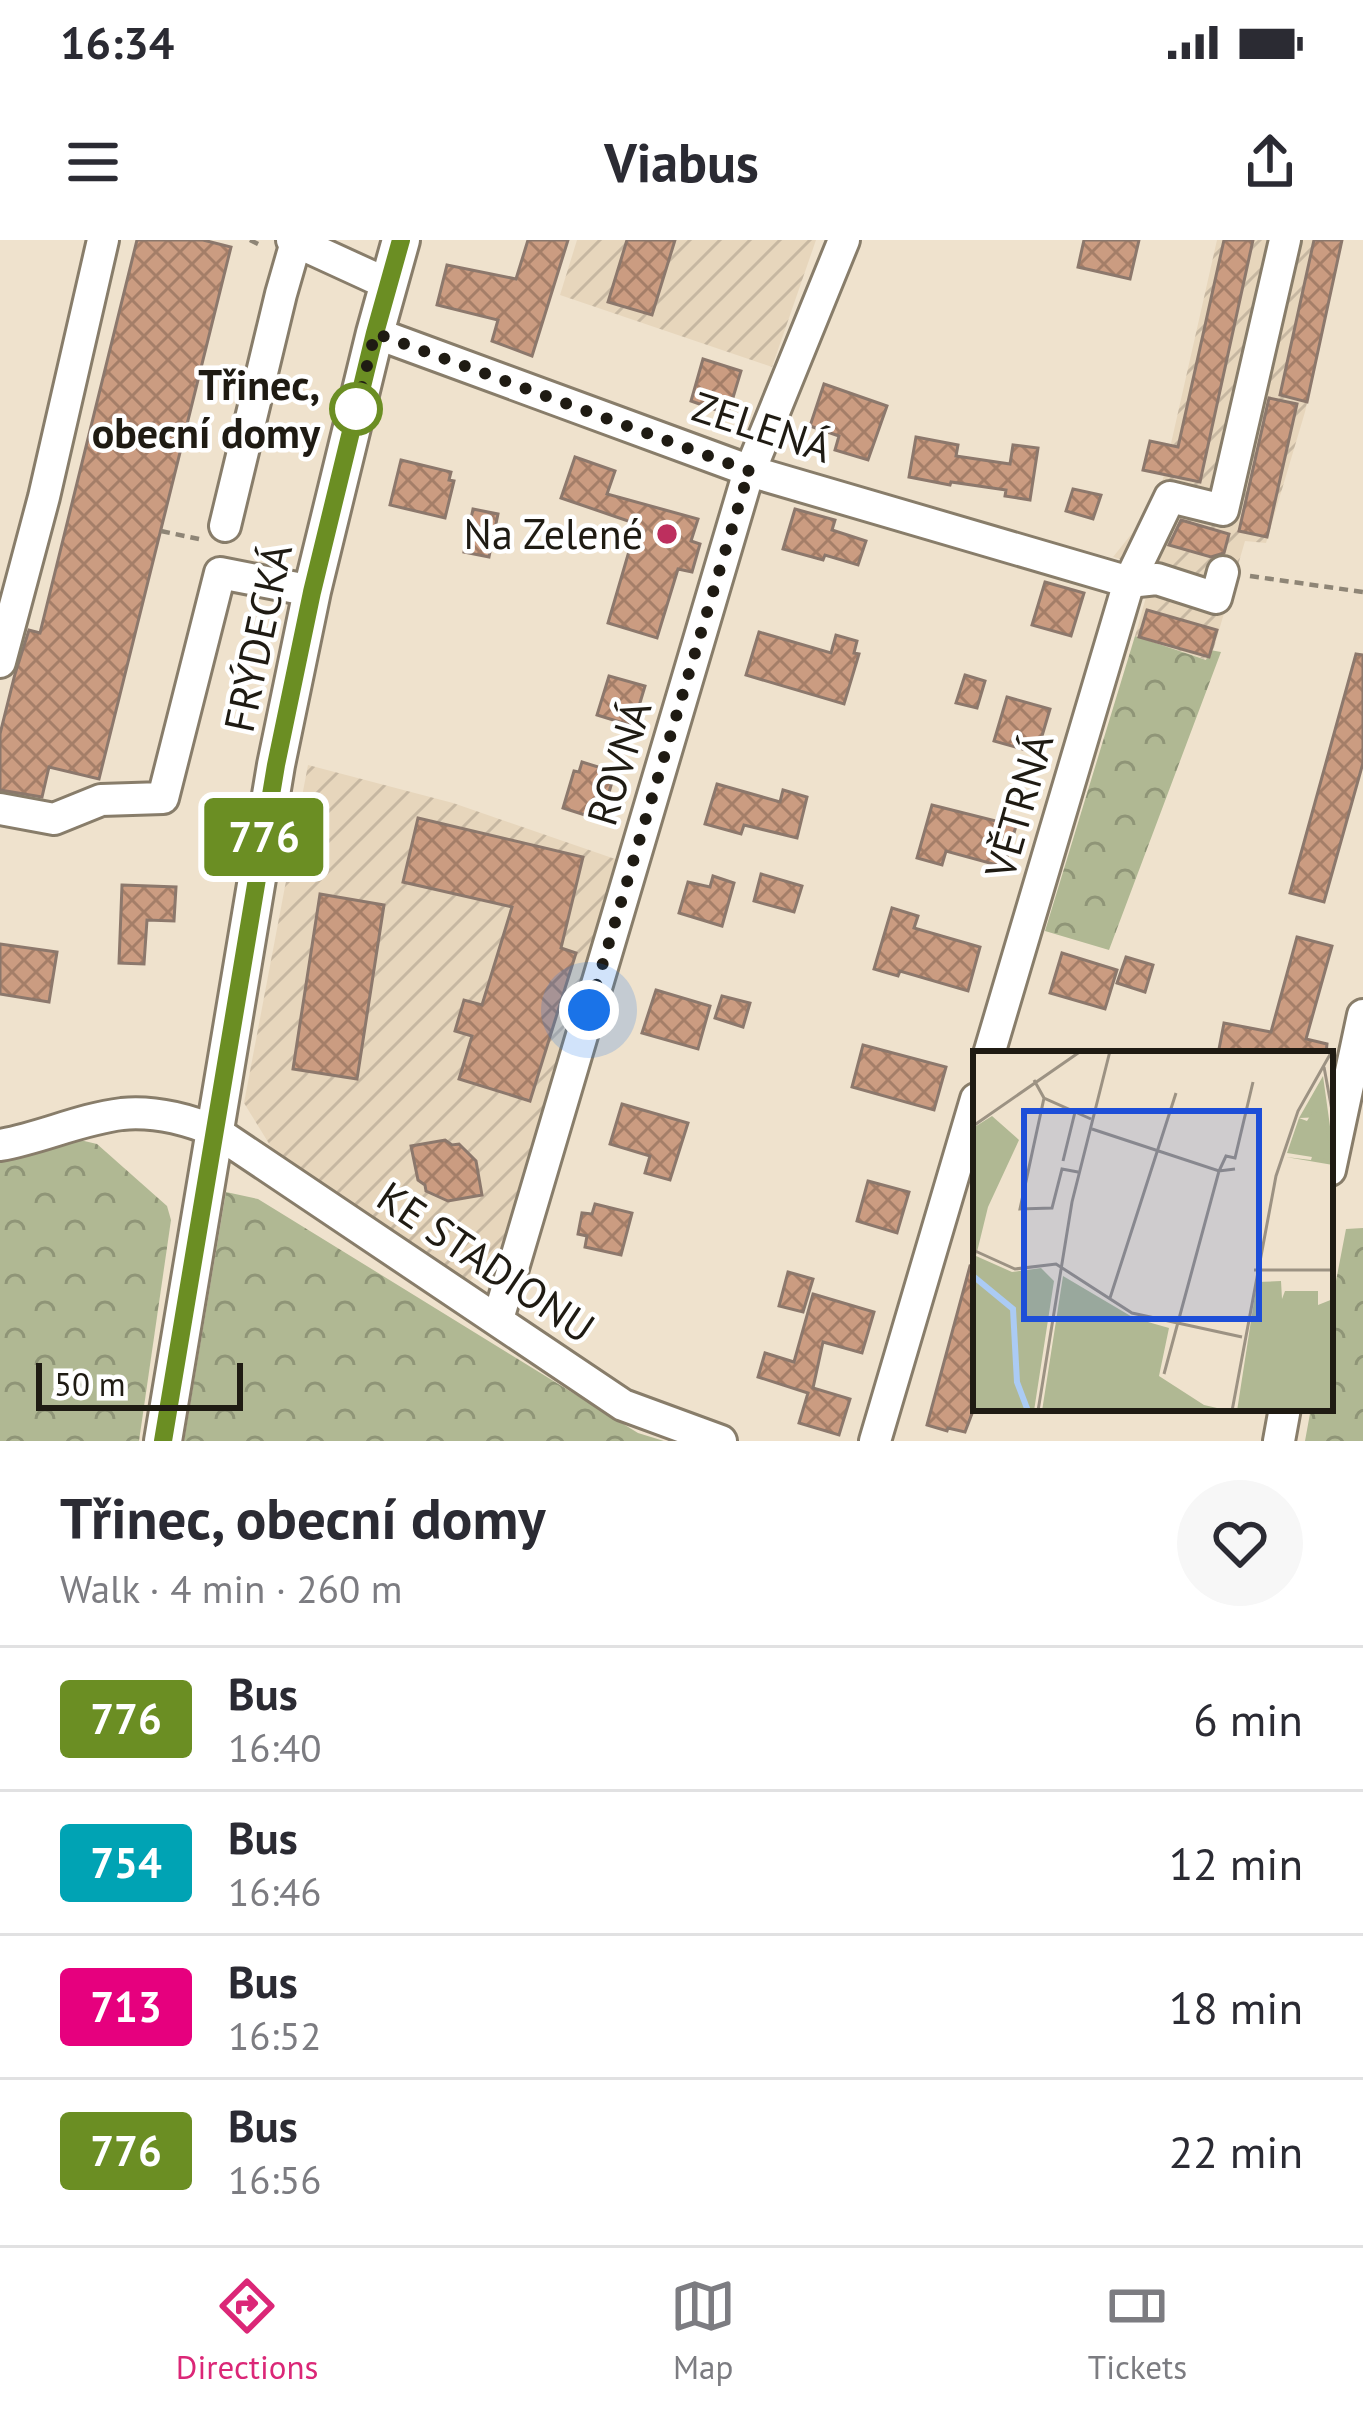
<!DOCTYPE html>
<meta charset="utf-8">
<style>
body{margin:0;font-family:"PT Sans",sans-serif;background:#f7f7f7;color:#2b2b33;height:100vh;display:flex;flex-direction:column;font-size:45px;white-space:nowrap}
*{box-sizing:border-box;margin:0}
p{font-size:39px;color:#7c7c81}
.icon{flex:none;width:66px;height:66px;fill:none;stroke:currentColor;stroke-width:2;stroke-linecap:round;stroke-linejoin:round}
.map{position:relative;height:1201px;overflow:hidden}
.side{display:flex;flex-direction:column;background:#fff;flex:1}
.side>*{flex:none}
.badge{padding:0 24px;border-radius:9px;font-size:42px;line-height:78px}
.scale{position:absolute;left:36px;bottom:30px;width:207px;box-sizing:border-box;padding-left:12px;border:6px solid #1f1b13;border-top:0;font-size:33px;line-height:42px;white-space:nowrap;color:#1f1b13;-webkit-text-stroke:9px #fff;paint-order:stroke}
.you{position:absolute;width:60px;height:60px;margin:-30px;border:9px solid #fff;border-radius:50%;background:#1a73e8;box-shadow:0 0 0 18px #1a73e833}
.map>.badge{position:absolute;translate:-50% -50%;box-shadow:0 0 0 6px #fff}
.round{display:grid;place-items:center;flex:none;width:126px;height:126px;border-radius:63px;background:#f7f7f7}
.head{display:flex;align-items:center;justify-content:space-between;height:204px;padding:0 60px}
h1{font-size:57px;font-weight:700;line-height:90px}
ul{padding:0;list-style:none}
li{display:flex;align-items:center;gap:36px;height:144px;padding:0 60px;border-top:3px solid #e1e1e2}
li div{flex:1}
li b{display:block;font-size:45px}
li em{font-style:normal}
li .badge{min-width:132px;font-weight:700;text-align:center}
.status{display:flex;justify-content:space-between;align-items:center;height:84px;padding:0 60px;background:#fff;direction:ltr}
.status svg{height:33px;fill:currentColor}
header{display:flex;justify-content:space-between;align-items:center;height:156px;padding:0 60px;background:#fff;font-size:54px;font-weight:700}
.tab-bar{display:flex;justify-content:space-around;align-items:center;height:168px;border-top:3px solid #e1e1e2;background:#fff;font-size:33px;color:#7c7c81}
.tab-bar a{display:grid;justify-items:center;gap:6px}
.tab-bar .active{color:#db2777}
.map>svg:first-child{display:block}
</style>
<div class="status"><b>16:34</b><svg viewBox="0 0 49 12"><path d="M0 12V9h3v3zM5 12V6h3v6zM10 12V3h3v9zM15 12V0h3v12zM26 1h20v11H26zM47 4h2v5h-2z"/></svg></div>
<header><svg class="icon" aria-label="menu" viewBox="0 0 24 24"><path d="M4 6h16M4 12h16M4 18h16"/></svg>Viabus<svg class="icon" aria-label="share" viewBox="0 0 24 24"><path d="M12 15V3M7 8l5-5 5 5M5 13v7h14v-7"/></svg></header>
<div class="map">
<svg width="1363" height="1201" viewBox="0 0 1363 1201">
<defs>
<pattern id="industrial-furrows" width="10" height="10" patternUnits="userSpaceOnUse" patternTransform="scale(3)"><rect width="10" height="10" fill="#e7d6bc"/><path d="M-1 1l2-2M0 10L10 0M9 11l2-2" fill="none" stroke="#c6b7a1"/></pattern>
<pattern id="forest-crowns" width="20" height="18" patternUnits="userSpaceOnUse" patternTransform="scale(3)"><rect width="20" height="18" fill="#b0b893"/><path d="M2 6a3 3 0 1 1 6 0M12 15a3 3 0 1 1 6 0" fill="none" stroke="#8f9577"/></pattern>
<pattern id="building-cross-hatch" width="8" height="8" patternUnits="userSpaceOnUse" patternTransform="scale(3)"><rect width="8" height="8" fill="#cb9c81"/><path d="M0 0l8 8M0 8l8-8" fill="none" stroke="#a47e68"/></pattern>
</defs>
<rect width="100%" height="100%" fill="#efe2cd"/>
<g fill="url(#industrial-furrows)">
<path d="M 577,0 L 816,0 L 772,127 L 560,55 Z"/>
<path d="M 1217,0 L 1343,0 L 1305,172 L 1266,303 L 1245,301 L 1213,411 L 1209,410 L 1207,420 L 1135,396 L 1154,329 L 1113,317 L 1158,261 Z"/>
<path d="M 308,525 L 453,563 L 618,620 L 506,1002 L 470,1041 L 276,915 L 244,863 Z"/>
</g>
<g fill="url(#forest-crowns)">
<path d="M 1135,396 L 1206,420 L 1210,410 L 1221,412 L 1109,710 L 1045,691 Z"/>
<path d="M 80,900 L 97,904 L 167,966 L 171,980 L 139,1201 L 0,1201 L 0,915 Z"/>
<path d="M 226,952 L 258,959 L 638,1193 L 664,1201 L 184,1201 Z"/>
<path d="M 1363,988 L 1363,1201 L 1305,1201 L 1311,1168 L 1330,1168 L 1330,1072 L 1346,989 Z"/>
</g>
<g fill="url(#building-cross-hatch)" stroke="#8c786c" stroke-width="3">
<path d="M 137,0 L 203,0 L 231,7 L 99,539 L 49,527 L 42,557 L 0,550 L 0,494 L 15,434 L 29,390 L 40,393 Z"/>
<path d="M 528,0 L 568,0 L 532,116 L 492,101 L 498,80 L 437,65 L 447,25 L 516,39 Z"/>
<path d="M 627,0 L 675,0 L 652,75 L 608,62 Z"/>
<path d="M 1084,0 L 1139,0 L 1130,39 L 1078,27 Z"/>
<path d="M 1224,0 L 1253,0 L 1200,242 L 1143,230 L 1150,201 L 1178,207 Z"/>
<path d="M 1314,0 L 1342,0 L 1307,162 L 1280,155 Z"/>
<path d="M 703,119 L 741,131 L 728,174 L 691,161 Z"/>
<path d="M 824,144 L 887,166 L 868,220 L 835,210 L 839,196 L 810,186 Z"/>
<path d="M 1269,158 L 1297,164 L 1267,297 L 1239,291 Z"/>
<path d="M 916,197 L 958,205 L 956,216 L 1010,224 L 1013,205 L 1038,208 L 1030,260 L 1005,256 L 1006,250 L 951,242 L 950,245 L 909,237 Z"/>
<path d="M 575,217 L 615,231 L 607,254 L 698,279 L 691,301 L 700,304 L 692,332 L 678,329 L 657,398 L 608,383 L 637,284 L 561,258 Z"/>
<path d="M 401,220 L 451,232 L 449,240 L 454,241 L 445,278 L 390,265 Z"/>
<path d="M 1073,249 L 1101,255 L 1093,279 L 1066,271 Z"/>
<path d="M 473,269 L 498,274 L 489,317 L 464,312 Z"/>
<path d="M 795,269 L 835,280 L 832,290 L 866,301 L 858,325 L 825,315 L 823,320 L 783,309 Z"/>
<path d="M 1181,280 L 1229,294 L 1224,313 L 1211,317 L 1169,305 Z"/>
<path d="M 1045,342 L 1084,353 L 1071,396 L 1032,385 Z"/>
<path d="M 1147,370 L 1217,390 L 1209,417 L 1139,397 Z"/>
<path d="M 759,392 L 831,413 L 836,395 L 857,401 L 854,413 L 859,414 L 844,464 L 746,435 Z"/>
<path d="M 1356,414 L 1363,415 L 1363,523 L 1324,662 L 1290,653 Z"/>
<path d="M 965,435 L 985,441 L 977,468 L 956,463 Z"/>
<path d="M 609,436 L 645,446 L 633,486 L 597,475 Z"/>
<path d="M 1007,457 L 1050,469 L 1037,513 L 994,501 Z"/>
<path d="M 582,522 L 608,530 L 605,540 L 612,542 L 601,580 L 563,568 L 574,531 L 579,532 Z"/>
<path d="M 717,544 L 780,562 L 783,550 L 807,557 L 797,598 L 744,585 L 741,594 L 705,584 Z"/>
<path d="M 932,565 L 1016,586 L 1004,627 L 946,611 L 942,625 L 917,618 Z"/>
<path d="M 418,578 L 583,617 L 561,708 L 576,713 L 530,861 L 459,839 L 472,796 L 455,791 L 464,760 L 482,765 L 512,667 L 403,642 Z"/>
<path d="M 761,634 L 802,646 L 794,672 L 754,661 Z"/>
<path d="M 713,636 L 734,643 L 722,686 L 679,673 L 688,642 L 710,647 Z"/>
<path d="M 122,645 L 176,647 L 174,681 L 147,680 L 144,724 L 119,723 Z"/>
<path d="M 320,654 L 384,665 L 357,839 L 293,829 Z"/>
<path d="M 892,668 L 918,676 L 914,688 L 980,707 L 968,751 L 900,731 L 898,736 L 874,729 Z"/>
<path d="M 1297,697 L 1332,706 L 1306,799 L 1327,804 L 1326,814 L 1242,814 L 1219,809 L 1224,783 L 1271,792 Z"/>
<path d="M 0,704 L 57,712 L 49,762 L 0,754 Z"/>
<path d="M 1062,713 L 1117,730 L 1105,769 L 1050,753 Z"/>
<path d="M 1126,717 L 1153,725 L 1145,752 L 1117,743 Z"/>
<path d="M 656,750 L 710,766 L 698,809 L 642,793 Z"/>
<path d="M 722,756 L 750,763 L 743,787 L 715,778 Z"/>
<path d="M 863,805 L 946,827 L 934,870 L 852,847 Z"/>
<path d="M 622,864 L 688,883 L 670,940 L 645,933 L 650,916 L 610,904 Z"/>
<path d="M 445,900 L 452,905 L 459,904 L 476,921 L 482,955 L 448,961 L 426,951 L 425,945 L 418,940 L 411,906 Z"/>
<path d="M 868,941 L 909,952 L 897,993 L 857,981 Z"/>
<path d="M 595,964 L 632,973 L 621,1015 L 585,1007 L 587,996 L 578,994 L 582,973 L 592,974 Z"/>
<path d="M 970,1026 L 976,1027 L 976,1163 L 965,1192 L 948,1188 L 947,1191 L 927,1185 Z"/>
<path d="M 788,1032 L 813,1039 L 803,1072 L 779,1066 Z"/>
<path d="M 813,1054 L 874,1072 L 862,1113 L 823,1102 L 813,1148 L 850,1159 L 839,1195 L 799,1183 L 808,1153 L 758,1137 L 765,1113 L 794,1122 Z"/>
</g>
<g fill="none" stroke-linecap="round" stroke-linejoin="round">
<g stroke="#887d6a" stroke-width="36">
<g id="minor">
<path d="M 292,0 L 388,44"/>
<path d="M 375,93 L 753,232 L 1129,342 L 1157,339 L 1216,358 L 1223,332"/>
<path d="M 225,286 L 281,54 L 296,2"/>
<path d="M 0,422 L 44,257 L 103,0"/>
<path d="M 0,569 L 54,579 L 101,560 L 163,558 L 220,333 L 312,351"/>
<path d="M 989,814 L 1129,342 L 1170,257 L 1223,270 L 1285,0"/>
<path d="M 0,905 C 41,898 80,879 122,874 C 154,871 186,879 215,891 L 623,1165 L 721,1201"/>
<path d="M 1330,930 L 1363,775"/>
<path d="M 498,1079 L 746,241 L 844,0"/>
<path d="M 875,1201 L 976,859"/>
<path d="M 1279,1201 L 1285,1168"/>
</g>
</g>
<g stroke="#887d6a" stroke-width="42">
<path id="major" d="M 163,1201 L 276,525 L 312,351 L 375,93 L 401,0"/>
</g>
<g stroke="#8e8576" stroke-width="4.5" stroke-dasharray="9 6" stroke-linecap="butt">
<path d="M 250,0 L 262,6"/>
<path d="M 161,291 L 199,299"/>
<path d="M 1250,336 L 1363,352"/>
</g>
<use href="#minor" stroke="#fff" stroke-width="30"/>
<use href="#major" stroke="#fff" stroke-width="36"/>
</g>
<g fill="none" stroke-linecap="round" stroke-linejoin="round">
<g stroke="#fff" stroke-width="27">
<path id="line" d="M 163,1201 L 276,525 L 312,352 L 375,93 L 401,0"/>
</g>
<use href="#line" stroke="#6b8e23" stroke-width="18"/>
<path stroke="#1f1b13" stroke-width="12" stroke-dasharray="0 21.6" d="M 356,169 L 354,179 L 375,93 L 752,232 L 746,241 L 589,770"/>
</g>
<circle fill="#fff" stroke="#6b8e23" stroke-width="6" cx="356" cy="169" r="24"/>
<circle fill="#bd2f5e" stroke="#fff" stroke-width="4.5" cx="667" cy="294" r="12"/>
<g text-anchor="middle" stroke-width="9" stroke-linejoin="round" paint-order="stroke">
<g font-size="42" font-weight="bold" fill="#1f1b13" stroke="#fff" text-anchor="end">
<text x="320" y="160">Třinec,<tspan x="320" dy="48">obecní domy</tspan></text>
</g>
<g font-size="42" fill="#1f1b13" stroke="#fff">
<text transform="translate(762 187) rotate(18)" y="15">ZELENÁ</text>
<text transform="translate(258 398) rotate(-78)" y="15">FRÝDECKÁ</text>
<text transform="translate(619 523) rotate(-73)" y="15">ROVNÁ</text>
<text transform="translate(1019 566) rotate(-74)" y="15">VĚTRNÁ</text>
<text transform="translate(486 1022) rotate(34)" y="15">KE STADIONU</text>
</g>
<g font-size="42" fill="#1f1b13" stroke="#fff" text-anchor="end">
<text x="643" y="309">Na Zelené</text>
</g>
</g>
<g transform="translate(973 811)">
<rect width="360" height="360" fill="#efe2cd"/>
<path d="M 350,25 L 360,97 L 360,114 L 313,106 L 338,109 L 351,66 L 326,67 Z" fill="#b0b893"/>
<path d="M 340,60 L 351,63 L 358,109 L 314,102 L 326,67 L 334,70 ZM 19,65 L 46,89 L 15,156 L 3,205 L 39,221 L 68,217 L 81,230 L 61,360 L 0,360 L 0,77 ZM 90,225 L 161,267 L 196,277 L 186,325 L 231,354 L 257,360 L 69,360 ZM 308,230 L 309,248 L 312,240 L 345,240 L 345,254 L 360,248 L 360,360 L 264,360 L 284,231 Z" fill="#b0b893"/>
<path fill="none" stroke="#abcbf4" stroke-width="6" d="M 0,225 L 40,258 L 44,331 L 55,360"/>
<path fill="none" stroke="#9c9283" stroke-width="3" d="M 351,16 L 360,65M 61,29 L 71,47 L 118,68M 71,47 L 47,158 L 79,157 L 89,118 L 105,121M 0,75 L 108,0M 119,78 L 246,120 L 262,118M 90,110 L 102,61M 0,199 L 42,218 L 83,213 L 159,262 L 269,286M 281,219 L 360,219M 137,247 L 203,42M 191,323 L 246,120 L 253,105 L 262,107 L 280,31M 65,360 L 99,151 L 137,0M 259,360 L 303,125 L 325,60 L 359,0"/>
<path fill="#1d4ed8" fill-opacity="0.15" stroke="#1d4ed8" stroke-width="6" d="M 51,60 L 286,60 L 286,268 L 51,268 Z"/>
<rect width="360" height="360" fill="none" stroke="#1f1b13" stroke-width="6"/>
</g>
</svg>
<div class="scale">50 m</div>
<div class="you" style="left:589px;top:770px"></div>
<b class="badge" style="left:264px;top:597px;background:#6b8e23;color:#fff">776</b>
</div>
<section class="side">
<div class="head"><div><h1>Třinec, obecní domy</h1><p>Walk · 4 min · 260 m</p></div><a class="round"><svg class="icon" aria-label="heart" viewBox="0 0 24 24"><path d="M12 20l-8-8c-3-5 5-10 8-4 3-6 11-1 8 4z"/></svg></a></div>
<ul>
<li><span class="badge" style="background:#6b8e23;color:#fff">776</span><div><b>Bus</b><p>16:40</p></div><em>6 min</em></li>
<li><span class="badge" style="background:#00a3b4;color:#fff">754</span><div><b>Bus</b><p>16:46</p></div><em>12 min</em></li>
<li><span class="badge" style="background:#e6007e;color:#fff">713</span><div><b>Bus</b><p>16:52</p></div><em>18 min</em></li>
<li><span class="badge" style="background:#6b8e23;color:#fff">776</span><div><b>Bus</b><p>16:56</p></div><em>22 min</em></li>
</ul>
</section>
<nav class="tab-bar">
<a class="active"><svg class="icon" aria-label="directions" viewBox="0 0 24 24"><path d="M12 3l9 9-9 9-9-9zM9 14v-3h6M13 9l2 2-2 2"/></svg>Directions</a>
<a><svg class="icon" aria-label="map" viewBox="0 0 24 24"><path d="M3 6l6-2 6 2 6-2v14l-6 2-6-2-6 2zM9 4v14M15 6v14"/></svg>Map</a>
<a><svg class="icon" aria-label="tickets" viewBox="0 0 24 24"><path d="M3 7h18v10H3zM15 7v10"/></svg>Tickets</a>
</nav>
